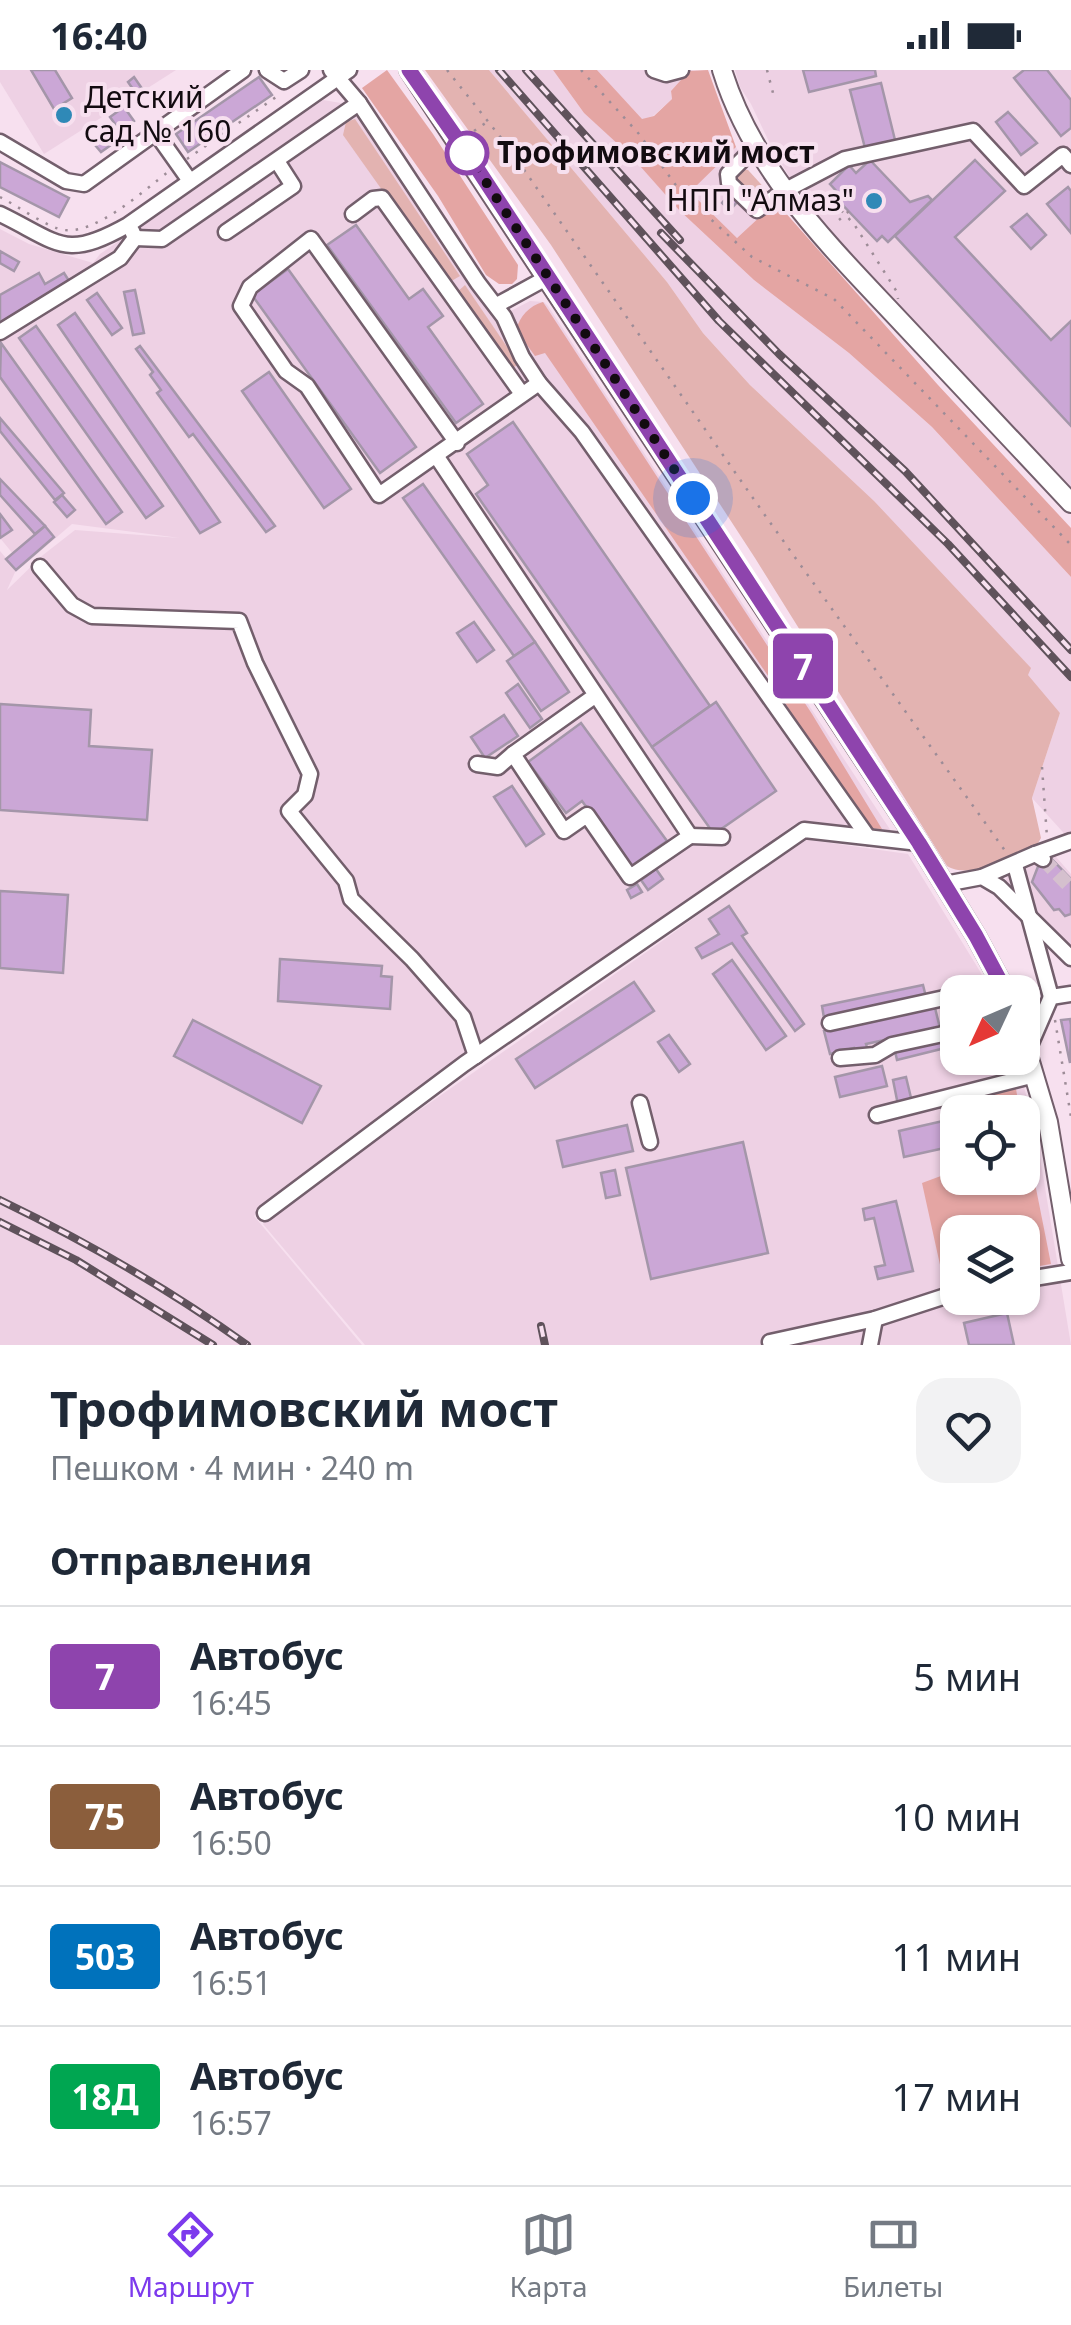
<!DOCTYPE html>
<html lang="ru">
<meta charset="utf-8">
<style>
body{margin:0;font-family:"Noto Sans",sans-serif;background:#f2f2f3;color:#1f2937;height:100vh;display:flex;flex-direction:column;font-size:38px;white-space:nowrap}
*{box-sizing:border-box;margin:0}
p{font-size:32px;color:#747a83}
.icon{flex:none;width:55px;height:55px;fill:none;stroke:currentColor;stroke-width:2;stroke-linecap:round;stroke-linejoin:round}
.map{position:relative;height:1275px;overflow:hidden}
.panel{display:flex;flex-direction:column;background:#fff;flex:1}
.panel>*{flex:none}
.badge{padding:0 20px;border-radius:8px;font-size:35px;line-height:65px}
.needle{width:65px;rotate:226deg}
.fabs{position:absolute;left:940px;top:905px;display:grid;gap:20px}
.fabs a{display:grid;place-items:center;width:100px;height:100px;border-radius:20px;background:#fff;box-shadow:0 2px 8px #0004;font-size:50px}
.you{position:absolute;width:50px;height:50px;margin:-25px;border:8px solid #fff;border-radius:50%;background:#1a73e8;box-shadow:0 0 0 15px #1a73e833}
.map>.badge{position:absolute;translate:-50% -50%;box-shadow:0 0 0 5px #fff}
h2{padding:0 50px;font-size:38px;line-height:90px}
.round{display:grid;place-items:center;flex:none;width:105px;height:105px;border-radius:30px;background:#f2f2f3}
.overview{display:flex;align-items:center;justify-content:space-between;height:170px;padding:0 50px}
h1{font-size:48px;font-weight:700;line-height:75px}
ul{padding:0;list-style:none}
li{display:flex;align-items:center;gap:30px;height:140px;padding:0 50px;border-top:2px solid #e0e1e3}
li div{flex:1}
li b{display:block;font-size:38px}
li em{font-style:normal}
li .badge{min-width:110px;font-weight:700;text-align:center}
.status{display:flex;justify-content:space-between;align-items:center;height:70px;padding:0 50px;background:#fff;direction:ltr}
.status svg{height:28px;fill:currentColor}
.tabs{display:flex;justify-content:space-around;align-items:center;height:140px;border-top:2px solid #e0e1e3;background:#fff;font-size:28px;color:#747a83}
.tabs a{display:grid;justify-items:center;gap:5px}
.tabs .on{color:#7c3aed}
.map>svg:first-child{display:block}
</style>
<div class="status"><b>16:40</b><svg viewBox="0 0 49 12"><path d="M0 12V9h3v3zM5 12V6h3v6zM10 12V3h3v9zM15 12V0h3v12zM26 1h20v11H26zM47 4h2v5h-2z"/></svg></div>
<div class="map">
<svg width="1071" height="1275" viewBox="0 0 1071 1275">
<rect width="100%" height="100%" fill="#f7e0ef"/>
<g fill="#eed1e4" fill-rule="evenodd">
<path d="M 0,0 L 176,0 L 44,84 L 0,12 Z"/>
<path d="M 489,0 L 553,0 L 584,43 L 632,86 L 679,140 L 754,210 L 849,283 L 932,357 L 1071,507 L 1071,771 L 1032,728 L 1060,643 L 812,373 L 750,315 L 703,263 L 667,212 Z"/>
<path d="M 597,0 L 694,0 L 689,1 L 671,21 L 672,29 L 653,46 L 641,50 Z"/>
<path d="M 735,0 L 1071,0 L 1071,420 L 805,133 L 771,76 L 751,34 L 740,17 Z"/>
<path d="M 323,30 L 341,33 L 358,47 L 494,250 L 530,231 L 544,232 L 548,236 L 891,761 L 795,754 L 342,1074 L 254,1146 L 362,1275 L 0,1275 L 0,481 L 16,500 L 7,520 L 43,485 L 75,460 L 180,468 L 72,454 L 23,496 L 0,468 L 0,159 L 29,174 L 93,193 L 100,184 Z"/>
<path d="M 736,77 L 748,100 L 776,132 L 737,168 L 689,122 Z"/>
<path d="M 802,769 L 908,784 L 981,903 L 990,922 L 958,922 L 958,988 L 1016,988 L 1035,1057 L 1071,1275 L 365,1275 L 263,1154 L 289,1131 L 658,874 ZM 958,1042 L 1022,1042 L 1022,1108 L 958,1108 ZM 958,1162 L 1022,1162 L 1022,1228 L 958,1228 Z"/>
<path d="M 1050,780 L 1071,804 L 1071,882 L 1007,820 L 1005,812 L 1007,807 L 1031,795 Z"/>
</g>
<g fill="#e3b3b1">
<path d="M 425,0 L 489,0 L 667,212 L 703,263 L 750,315 L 874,431 L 1031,598 L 1028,605 L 1060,643 L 1032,728 L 1041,768 C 1040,770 1034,780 1032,781 C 1015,794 964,808 947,796 L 755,488 L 551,175 Z"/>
<path d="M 355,49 L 460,206 L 448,213 L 343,65 L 346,52 Z"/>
<path d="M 740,100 L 748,100 L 770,124 L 761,136 L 733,107 Z"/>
<path d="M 465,215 L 516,290 L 516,296 L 507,300 L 456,223 Z"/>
</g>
<g fill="#e4a5a3">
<path d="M 387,0 L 433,64 L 518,195 L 517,209 L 512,214 L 499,214 L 486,205 L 438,126 L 362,18 Z"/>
<path d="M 553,0 L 597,0 L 642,49 L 654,46 L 672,29 L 671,21 L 689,1 L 708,0 L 736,77 L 690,122 L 737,168 L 776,132 L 938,315 L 1071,458 L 1071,507 L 932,357 L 849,283 L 754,210 L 679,140 L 632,87 L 584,43 Z"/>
<path d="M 543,232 L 812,644 L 882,759 L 861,758 L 773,613 L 545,283 L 535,286 L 516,260 C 520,246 529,236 543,232 Z"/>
<path d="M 1016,1019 L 1020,1042 L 960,1042 L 959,1038 L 973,1027 Z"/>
<path d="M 1023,1053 L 1051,1194 L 1023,1199 L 1022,1162 L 958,1162 L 957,1210 L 944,1213 L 922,1113 L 957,1100 L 958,1108 L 1022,1108 Z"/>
</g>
<g fill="#cba7d6" stroke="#a496a9" stroke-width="2.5">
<path d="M 31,0 L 55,0 L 72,28 L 54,39 Z"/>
<path d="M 803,0 L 875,0 L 876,6 L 809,22 Z"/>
<path d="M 1024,0 L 1047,0 L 1071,30 L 1071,58 L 1061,66 L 1014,8 Z"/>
<path d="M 134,7 L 143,20 L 137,25 L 128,12 Z"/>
<path d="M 259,7 L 272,25 L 188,82 L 176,64 Z"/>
<path d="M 881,13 L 895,70 L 865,78 L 850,20 Z"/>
<path d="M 124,37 L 134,51 L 120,61 L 110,47 Z"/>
<path d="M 1008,42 L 1037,73 L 1021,85 L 996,52 Z"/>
<path d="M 105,67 L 111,75 L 101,82 L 95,75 Z"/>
<path d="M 870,90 L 910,132 L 928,126 L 932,130 L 888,172 L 882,166 L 877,171 L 836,128 L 840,125 L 830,114 L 849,95 L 856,103 Z"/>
<path d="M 975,90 L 1005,121 L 955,167 L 1051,270 L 1071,251 L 1071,356 L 895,166 Z"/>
<path d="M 0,92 L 69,128 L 59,147 L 0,117 Z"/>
<path d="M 1068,117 L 1071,121 L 1071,163 L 1047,134 Z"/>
<path d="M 730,124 L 738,131 L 730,140 L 722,133 Z"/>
<path d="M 1027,144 L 1046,165 L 1031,179 L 1011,157 Z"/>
<path d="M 356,155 L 409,229 L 423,219 L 443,246 L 428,257 L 483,334 L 456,353 L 327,175 Z"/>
<path d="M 0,181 L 19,192 L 14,201 L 0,193 Z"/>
<path d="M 288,199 L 416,377 L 380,403 L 252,225 Z"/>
<path d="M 39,203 L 45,214 L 64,203 L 71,214 L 0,255 L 0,225 Z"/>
<path d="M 135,220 L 144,263 L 133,265 L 124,222 Z"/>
<path d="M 97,223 L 122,258 L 112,265 L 87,230 Z"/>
<path d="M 75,243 L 220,452 L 200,463 L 58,255 Z"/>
<path d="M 36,256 L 163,436 L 146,448 L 19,268 Z"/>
<path d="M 1,273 L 122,442 L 106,454 L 0,307 Z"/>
<path d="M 140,276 L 275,456 L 266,462 L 193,364 L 189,367 L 157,323 L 161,320 L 150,305 L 153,302 L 136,279 Z"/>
<path d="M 269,302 L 351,419 L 324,438 L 242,321 Z"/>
<path d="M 0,348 L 64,423 L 55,430 L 0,361 Z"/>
<path d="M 513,352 L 710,636 L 652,677 L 476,424 L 488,415 L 467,384 Z"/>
<path d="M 0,409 L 45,456 L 35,464 L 0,425 Z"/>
<path d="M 423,414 L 535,572 L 514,586 L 403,428 Z"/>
<path d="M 62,425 L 75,440 L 67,447 L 54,432 Z"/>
<path d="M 0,444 L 12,460 L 0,468 Z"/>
<path d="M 45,456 L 54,467 L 16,500 L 6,489 Z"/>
<path d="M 474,552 L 494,580 L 477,592 L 457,563 Z"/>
<path d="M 535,572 L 569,622 L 541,641 L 507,591 Z"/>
<path d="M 518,614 L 542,649 L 530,658 L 506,623 Z"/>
<path d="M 716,632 L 776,721 L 714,764 L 652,677 Z"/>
<path d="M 0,634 L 91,640 L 89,676 L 152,680 L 147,750 L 0,740 Z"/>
<path d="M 504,645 L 518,666 L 485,688 L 471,667 Z"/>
<path d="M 581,653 L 667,771 L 630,797 L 582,731 L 566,743 L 528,692 Z"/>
<path d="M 512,716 L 544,764 L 526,776 L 494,727 Z"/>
<path d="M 1047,784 L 1071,809 L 1071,844 L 1065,846 L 1059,839 L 1054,840 L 1032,812 L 1039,794 Z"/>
<path d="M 656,799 L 663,809 L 648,820 L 641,810 Z"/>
<path d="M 637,814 L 642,822 L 631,828 L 627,820 Z"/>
<path d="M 0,821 L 68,825 L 63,903 L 0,898 Z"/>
<path d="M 729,836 L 747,863 L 742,866 L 804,954 L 795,961 L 732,873 L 702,888 L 696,878 L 719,864 L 709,849 Z"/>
<path d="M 280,889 L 382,896 L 381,906 L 392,907 L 390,939 L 278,931 Z"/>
<path d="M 732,890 L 786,966 L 766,980 L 713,904 Z"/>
<path d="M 634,912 L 654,941 L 535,1018 L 516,989 Z"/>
<path d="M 923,915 L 926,927 L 824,948 L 822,936 Z"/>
<path d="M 934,934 L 940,958 L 866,974 L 868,981 L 856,984 L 854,978 L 830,984 L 824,961 Z"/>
<path d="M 1070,949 L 1071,955 L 1070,993 L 1061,950 Z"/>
<path d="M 193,950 L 321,1016 L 302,1053 L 174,986 Z"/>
<path d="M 669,965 L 690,994 L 679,1002 L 658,972 Z"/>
<path d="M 954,965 L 957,975 L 897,990 L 895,981 Z"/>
<path d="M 882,996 L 887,1016 L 840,1027 L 835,1007 Z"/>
<path d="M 906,1007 L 912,1032 L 898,1035 L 893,1010 Z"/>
<path d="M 943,1051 L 949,1077 L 904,1087 L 899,1061 Z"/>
<path d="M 627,1055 L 633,1081 L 563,1097 L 557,1071 Z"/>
<path d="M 743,1072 L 768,1183 L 651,1209 L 626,1098 Z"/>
<path d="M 615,1100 L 620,1125 L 606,1128 L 601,1103 Z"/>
<path d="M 896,1131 L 913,1201 L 878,1209 L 875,1197 L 885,1195 L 874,1148 L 865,1150 L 863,1139 Z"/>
<path d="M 1007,1243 L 1014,1275 L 969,1275 L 964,1253 Z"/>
</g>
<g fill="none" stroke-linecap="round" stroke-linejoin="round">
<path stroke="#d5c0ce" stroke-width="14" stroke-dasharray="14 7" stroke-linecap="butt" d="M 1043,789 L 1071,818"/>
<g stroke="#735f6c" stroke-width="19">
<g id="minor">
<path d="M 267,0 L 284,11 L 301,0"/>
<path d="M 331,0 L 359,33 L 478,213 L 504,247 L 522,287 L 539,313 L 582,362 L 868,767"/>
<path d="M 654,0 L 666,4 L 681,0"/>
<path d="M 156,63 L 190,111"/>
<path d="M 0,72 L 66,111 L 84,114 L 243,0"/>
<path d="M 755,77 L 728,104 L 729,113 L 757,140 L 784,121 L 845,89 L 973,61 L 1024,116 L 1063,85 L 1071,95"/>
<path d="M 0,144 C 60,173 64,191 128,155 L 349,0"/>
<path d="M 353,144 L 373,129 L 382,128 L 522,324"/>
<path d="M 226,162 L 293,116 L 277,91"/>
<path d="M 135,168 L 162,169 L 359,33"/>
<path d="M 497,235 L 548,207"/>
<path d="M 0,262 L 120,188 L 135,168 L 132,161"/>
<path d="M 457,373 L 311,169 L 250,217 L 241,236 L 286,301 L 307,316 L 379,425 L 539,313"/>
<path d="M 437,387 L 690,766 L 630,807 L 587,745 L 564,761 L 513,684 L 596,625"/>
<path d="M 40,497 L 72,535 L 92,546 L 239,551 L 255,593 L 310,704 L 305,725 L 289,741 L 346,811 L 351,829 L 412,889 L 463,947 L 476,986"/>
<path d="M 477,694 L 498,697 L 513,684"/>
<path d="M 690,766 L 722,767"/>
<path d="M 1035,784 L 1071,771"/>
<path d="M 1015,795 L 1051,927"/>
<path d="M 982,807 L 1035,784 L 1043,789"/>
<path d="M 945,814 L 982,807 L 999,817 L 1071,888"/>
<path d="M 969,922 L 1003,915"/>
<path d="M 830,953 L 958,925"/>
<path d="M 1028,980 L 1051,927 L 1071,924"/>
<path d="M 840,988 L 875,985 L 892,975 L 943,964 L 958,953"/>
<path d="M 640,1033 L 650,1072"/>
<path d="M 877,1045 L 1035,1005"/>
<path d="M 265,1143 L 464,994 L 804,760 L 919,773"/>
<path d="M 1022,1210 L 1071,1202"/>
<path d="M 771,1275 L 770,1272 L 875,1249 L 958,1222"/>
<path d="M 870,1275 L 875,1249"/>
</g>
</g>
<g stroke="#735f6c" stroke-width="22">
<g id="major">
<path d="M 409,0 L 919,773 L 976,866 L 1006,922"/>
<path d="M 722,0 C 754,103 831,177 903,254 C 959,313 1015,373 1071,433"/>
<path d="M 1022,965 L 1048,1052 L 1071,1189"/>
</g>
</g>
<g stroke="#9d8c97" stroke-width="2.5" stroke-dasharray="2.5 8" stroke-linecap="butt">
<path d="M 447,0 L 506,74 L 769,451 L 1006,782"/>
<path d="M 581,0 L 639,64 L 680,121 L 752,187 L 834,229 L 1071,475"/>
<path d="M 767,0 L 773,23"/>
<path d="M 474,61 L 487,52"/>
<path d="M 187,89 L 279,25"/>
<path d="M 0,127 C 16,135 48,158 64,160 C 97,164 143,121 168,102"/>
<path d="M 834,133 L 854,154 L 897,222 L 898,229"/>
<path d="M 839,150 L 849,141"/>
<path d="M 1042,697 L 1047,767"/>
<path d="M 1055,950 L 1071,1047"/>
</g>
<use href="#minor" stroke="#fff" stroke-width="14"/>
<use href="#major" stroke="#fff" stroke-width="18"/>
<g stroke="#5f525b" stroke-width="8">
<g id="rail">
<path d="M 499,0 L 719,251 L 948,474 L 1071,607"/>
<path d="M 526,0 L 680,170"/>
<path d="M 661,163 L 779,284 L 905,401 L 1071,580"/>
<path d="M 0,1130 C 87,1172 169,1219 247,1275"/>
<path d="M 0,1152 L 76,1190 L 213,1275"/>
<path d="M 541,1256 L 545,1275"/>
</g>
</g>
<use href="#rail" stroke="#f7e0ef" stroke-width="4" stroke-dasharray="11" stroke-linecap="butt"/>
</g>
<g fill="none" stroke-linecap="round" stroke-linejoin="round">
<g stroke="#fff" stroke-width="22">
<path id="line" d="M 409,0 L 467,83 L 919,773 L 976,866 L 1006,922"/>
</g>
<use href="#line" stroke="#8e44ad" stroke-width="15"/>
<path stroke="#120b10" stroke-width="10" stroke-dasharray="0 18" d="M 467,83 L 693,428"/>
</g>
<g fill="#2f89b7" stroke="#f7e0ef" stroke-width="4">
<circle cx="64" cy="45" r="10"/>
<circle cx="874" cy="131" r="10"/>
</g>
<circle fill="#fff" stroke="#8e44ad" stroke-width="5" cx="467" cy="83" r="20"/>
<g text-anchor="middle" stroke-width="8" stroke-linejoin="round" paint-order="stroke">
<g font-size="30" fill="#120b10" stroke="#f7e0ef" text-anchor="start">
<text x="84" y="38">Детский<tspan x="84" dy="34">сад № 160</tspan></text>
<text x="854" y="141" text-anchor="end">НПП "Алмаз"</text>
</g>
<g font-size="30" font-weight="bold" fill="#120b10" stroke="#f7e0ef" text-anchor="start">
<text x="497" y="93">Трофимовский мост</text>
</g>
</g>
</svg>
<div class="fabs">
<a><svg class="needle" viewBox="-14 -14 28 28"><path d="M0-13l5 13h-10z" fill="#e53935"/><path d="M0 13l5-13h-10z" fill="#747a83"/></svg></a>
<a><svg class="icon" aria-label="locate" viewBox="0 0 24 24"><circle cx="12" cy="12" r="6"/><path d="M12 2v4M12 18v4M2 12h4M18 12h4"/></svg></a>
<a><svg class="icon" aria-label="layers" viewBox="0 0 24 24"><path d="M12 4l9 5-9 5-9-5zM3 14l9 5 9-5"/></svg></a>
</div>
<div class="you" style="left:693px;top:428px"></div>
<b class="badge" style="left:803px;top:596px;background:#8e44ad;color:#fff">7</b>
</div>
<section class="panel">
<div class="overview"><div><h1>Трофимовский мост</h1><p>Пешком · 4 мин · 240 m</p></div><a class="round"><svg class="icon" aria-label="heart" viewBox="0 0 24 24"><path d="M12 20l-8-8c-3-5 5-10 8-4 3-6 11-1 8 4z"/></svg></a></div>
<h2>Отправления</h2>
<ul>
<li><span class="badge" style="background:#8e44ad;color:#fff">7</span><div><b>Автобус</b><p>16:45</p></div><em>5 мин</em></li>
<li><span class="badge" style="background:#8b5e3c;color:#fff">75</span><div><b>Автобус</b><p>16:50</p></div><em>10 мин</em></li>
<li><span class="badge" style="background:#0072bc;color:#fff">503</span><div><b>Автобус</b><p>16:51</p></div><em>11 мин</em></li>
<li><span class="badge" style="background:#00a651;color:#fff">18Д</span><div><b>Автобус</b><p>16:57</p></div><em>17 мин</em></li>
</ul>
</section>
<nav class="tabs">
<a class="on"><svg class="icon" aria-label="directions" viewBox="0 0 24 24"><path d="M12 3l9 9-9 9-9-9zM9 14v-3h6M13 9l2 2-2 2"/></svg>Маршрут</a>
<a><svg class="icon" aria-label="map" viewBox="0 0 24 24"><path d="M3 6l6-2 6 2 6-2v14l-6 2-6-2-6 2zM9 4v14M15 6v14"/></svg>Карта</a>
<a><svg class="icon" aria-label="tickets" viewBox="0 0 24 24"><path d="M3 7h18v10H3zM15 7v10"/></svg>Билеты</a>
</nav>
